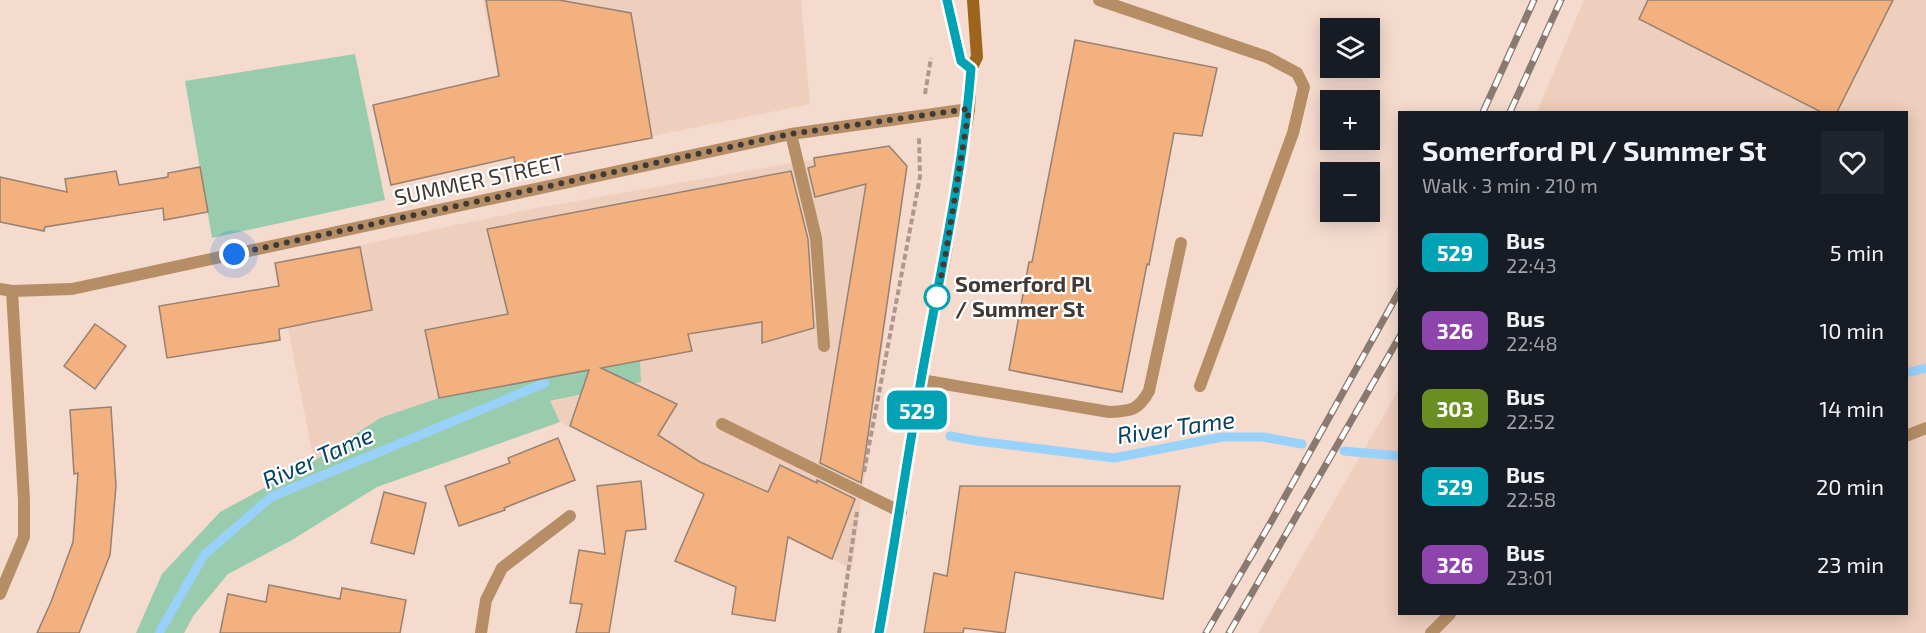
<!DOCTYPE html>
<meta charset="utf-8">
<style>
body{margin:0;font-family:"Exo 2",sans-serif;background:#20242c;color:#f1f3f6;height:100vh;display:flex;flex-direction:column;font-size:22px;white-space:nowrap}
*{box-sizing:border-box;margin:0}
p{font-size:20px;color:#9ea1a6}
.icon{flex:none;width:33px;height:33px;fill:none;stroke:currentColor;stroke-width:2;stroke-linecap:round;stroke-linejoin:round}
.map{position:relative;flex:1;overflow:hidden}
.drawer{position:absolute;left:1398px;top:111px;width:510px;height:504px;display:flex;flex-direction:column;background:#171b24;border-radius:0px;box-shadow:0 3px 15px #0003}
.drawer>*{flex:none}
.badge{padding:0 12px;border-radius:9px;font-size:21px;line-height:39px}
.buttons{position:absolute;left:1320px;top:18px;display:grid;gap:12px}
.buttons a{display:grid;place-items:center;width:60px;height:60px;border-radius:0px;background:#171b24;box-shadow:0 3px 15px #0003;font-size:30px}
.you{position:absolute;width:30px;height:30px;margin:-15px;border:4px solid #fff;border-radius:50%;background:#1a73e8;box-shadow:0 0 0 9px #1a73e833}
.map>.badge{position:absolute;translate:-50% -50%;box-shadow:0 0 0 3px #fff}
.round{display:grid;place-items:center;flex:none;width:63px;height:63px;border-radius:0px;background:#20242c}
.headline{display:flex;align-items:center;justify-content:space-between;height:102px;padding:0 24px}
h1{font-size:28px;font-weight:700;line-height:45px}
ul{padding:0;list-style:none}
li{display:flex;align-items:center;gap:18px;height:78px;padding:0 24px}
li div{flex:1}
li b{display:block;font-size:22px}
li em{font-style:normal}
li .badge{min-width:66px;font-weight:700;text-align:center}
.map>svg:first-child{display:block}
</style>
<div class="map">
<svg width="1926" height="633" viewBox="0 0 1926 633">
<rect width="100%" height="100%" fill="#f5dbce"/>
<g fill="#eecebd">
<path d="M 483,0 L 801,0 L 810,104 L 515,164 Z"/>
<path d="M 1584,0 L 1926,0 L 1926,633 L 1258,633 L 1399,389 L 1400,614 L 1906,614 L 1906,112 L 1537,112 Z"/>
<path d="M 889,146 L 907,166 L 852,569 L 560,422 L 549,402 L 640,382 L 639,361 L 380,418 L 314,461 L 275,263 L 537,208 Z"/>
</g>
<g fill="#98ccad">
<path d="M 355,54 L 385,200 L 212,238 L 185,81 Z"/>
<path d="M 640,360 L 641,382 L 550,401 L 560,422 L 377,487 L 292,540 L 228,574 L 194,615 L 184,633 L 136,633 L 162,574 L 220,512 L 314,461 L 380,418 L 439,398 Z"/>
</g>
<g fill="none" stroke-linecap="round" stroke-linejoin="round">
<g stroke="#98d1f9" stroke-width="9">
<path d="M 1906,373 L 1926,368"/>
<path d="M 950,436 L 977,441 L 1114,458 L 1222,437 L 1263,437 L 1302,444"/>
<path d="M 1344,451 L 1400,456"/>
<path d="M 159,633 L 204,555 L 271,497 L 545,383"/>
</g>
</g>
<g fill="#f2b17f" stroke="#968172" stroke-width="1.5">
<path d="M 486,0 L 559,0 L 631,13 L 652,138 L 515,164 L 514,157 L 391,185 L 373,105 L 499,76 Z"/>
<path d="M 1648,0 L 1893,0 L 1837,112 L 1821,112 L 1639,19 Z"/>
<path d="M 1075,40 L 1217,68 L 1202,136 L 1174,133 L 1149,265 L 1147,264 L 1122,392 L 1009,370 L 1029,262 L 1032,262 Z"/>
<path d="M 889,146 L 907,166 L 861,483 L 820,463 L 866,184 L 815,197 L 808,168 L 815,166 L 814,158 Z"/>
<path d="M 200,167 L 208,212 L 164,220 L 163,208 L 45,227 L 44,231 L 0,222 L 0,177 L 67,192 L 65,179 L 116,171 L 119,185 L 168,177 L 168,173 Z"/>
<path d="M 791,171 L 808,239 L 814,328 L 762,343 L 762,322 L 688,334 L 692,351 L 601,368 L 677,404 L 658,435 L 700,462 L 768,492 L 780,465 L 817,483 L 817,480 L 855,499 L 832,559 L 788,537 L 775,621 L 732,614 L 736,587 L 675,561 L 704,494 L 570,426 L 589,370 L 439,398 L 425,330 L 508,314 L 487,229 Z"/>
<path d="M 360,247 L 372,310 L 279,329 L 280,340 L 167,358 L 159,306 L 279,286 L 275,263 Z"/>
<path d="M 95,324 L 126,346 L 95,389 L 64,366 Z"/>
<path d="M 111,407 L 116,486 L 110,555 L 79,633 L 37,633 L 51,602 L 73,542 L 78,473 L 74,474 L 70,410 Z"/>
<path d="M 558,438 L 575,480 L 504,508 L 505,510 L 459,526 L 445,486 L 510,463 L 508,458 Z"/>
<path d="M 641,481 L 646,529 L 626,531 L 609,633 L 576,633 L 582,604 L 570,603 L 579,550 L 605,554 L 597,486 Z"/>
<path d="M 960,486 L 1180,486 L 1163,599 L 1015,572 L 1005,633 L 964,628 L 963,633 L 924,633 L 934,573 L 947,576 Z"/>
<path d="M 384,492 L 426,503 L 414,554 L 371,543 Z"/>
<path d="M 269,585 L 340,599 L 342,588 L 406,600 L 400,633 L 220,633 L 228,594 L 266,602 Z"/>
</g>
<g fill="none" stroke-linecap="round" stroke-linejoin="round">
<g stroke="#ac988f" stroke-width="4" stroke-dasharray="6 3" stroke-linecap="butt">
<path d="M 925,94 L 931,58"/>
<path d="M 864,472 L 920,177 L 919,137"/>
<path d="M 839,633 L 857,512"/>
</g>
<g stroke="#b58e66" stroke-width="12">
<path d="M 1099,0 L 1267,57 L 1297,73 L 1304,87 L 1293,133 L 1200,386"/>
<path d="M 791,134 L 816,238 L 824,346"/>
<path d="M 921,380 L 1109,412 C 1130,411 1138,411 1149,391 L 1181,243"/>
<path d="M 722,424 L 901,512"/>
<path d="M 1431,633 L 1450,614"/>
</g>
<g stroke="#b58e66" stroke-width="12">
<path d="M 0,289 L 12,291 L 72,289 L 791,134 L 969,109"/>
<path d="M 1906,436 L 1926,428"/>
<path d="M 0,594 L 24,537 L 24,500 L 12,291"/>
<path d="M 481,633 L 486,600 L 502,568 L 570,516"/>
</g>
<g stroke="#9d641e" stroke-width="12">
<path d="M 947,0 L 961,61 L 971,69"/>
<path d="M 879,633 L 921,380 L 946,252 L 969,109 L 971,69 L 977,57 L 973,0"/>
</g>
<g stroke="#8a7971" stroke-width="7">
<g id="rail">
<path d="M 1483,112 L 1534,0"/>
<path d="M 1510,112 L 1561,0"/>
<path d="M 1206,633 L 1271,522 L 1400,290"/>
<path d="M 1229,633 L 1400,336"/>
</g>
</g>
<use href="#rail" stroke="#fff" stroke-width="4.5" stroke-dasharray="14" stroke-linecap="butt"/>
</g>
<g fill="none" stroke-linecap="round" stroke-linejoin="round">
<g stroke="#fff" stroke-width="14">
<path id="line" d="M 879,633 C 894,549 906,465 921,380 C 939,277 963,174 971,69 L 961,61 L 947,0"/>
</g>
<use href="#line" stroke="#00a3b4" stroke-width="9"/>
<path stroke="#433934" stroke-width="6" stroke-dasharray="0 10.8" d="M 234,254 L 790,134 L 969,109 L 946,252 L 937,297"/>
</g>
<circle fill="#fff" stroke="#00a3b4" stroke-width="3" cx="937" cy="297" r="12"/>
<g text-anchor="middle" stroke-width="4.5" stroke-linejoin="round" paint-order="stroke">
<g font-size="22" fill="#433934" stroke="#fff">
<text transform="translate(479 180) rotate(-12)" y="8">SUMMER STREET</text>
</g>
<g font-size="22" font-weight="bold" fill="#433934" stroke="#fff" text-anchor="start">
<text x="955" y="292">Somerford Pl<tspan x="955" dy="25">/ Summer St</tspan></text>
</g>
<g font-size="24" font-style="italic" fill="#064262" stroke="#fff">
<text transform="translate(1176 428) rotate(-8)" y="8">River Tame</text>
<text transform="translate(318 458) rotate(-24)" y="8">River Tame</text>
</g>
</g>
</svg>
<div class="buttons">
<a><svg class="icon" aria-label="layers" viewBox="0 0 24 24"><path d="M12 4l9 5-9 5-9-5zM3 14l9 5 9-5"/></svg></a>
<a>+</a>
<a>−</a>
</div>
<div class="you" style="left:234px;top:254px"></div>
<b class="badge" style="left:917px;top:410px;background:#00a3b4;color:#fff">529</b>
<section class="drawer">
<div class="headline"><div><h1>Somerford Pl / Summer St</h1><p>Walk · 3 min · 210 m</p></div><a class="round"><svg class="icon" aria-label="heart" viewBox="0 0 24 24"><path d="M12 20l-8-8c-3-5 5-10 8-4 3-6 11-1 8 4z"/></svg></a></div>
<ul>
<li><span class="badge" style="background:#00a3b4;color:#fff">529</span><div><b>Bus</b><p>22:43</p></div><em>5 min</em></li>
<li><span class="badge" style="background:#8e44ad;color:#fff">326</span><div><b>Bus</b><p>22:48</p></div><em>10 min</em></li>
<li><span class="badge" style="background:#6b8e23;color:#fff">303</span><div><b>Bus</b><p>22:52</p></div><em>14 min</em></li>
<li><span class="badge" style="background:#00a3b4;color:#fff">529</span><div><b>Bus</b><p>22:58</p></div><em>20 min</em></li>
<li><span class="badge" style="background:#8e44ad;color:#fff">326</span><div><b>Bus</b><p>23:01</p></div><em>23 min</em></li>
</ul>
</section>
</div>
